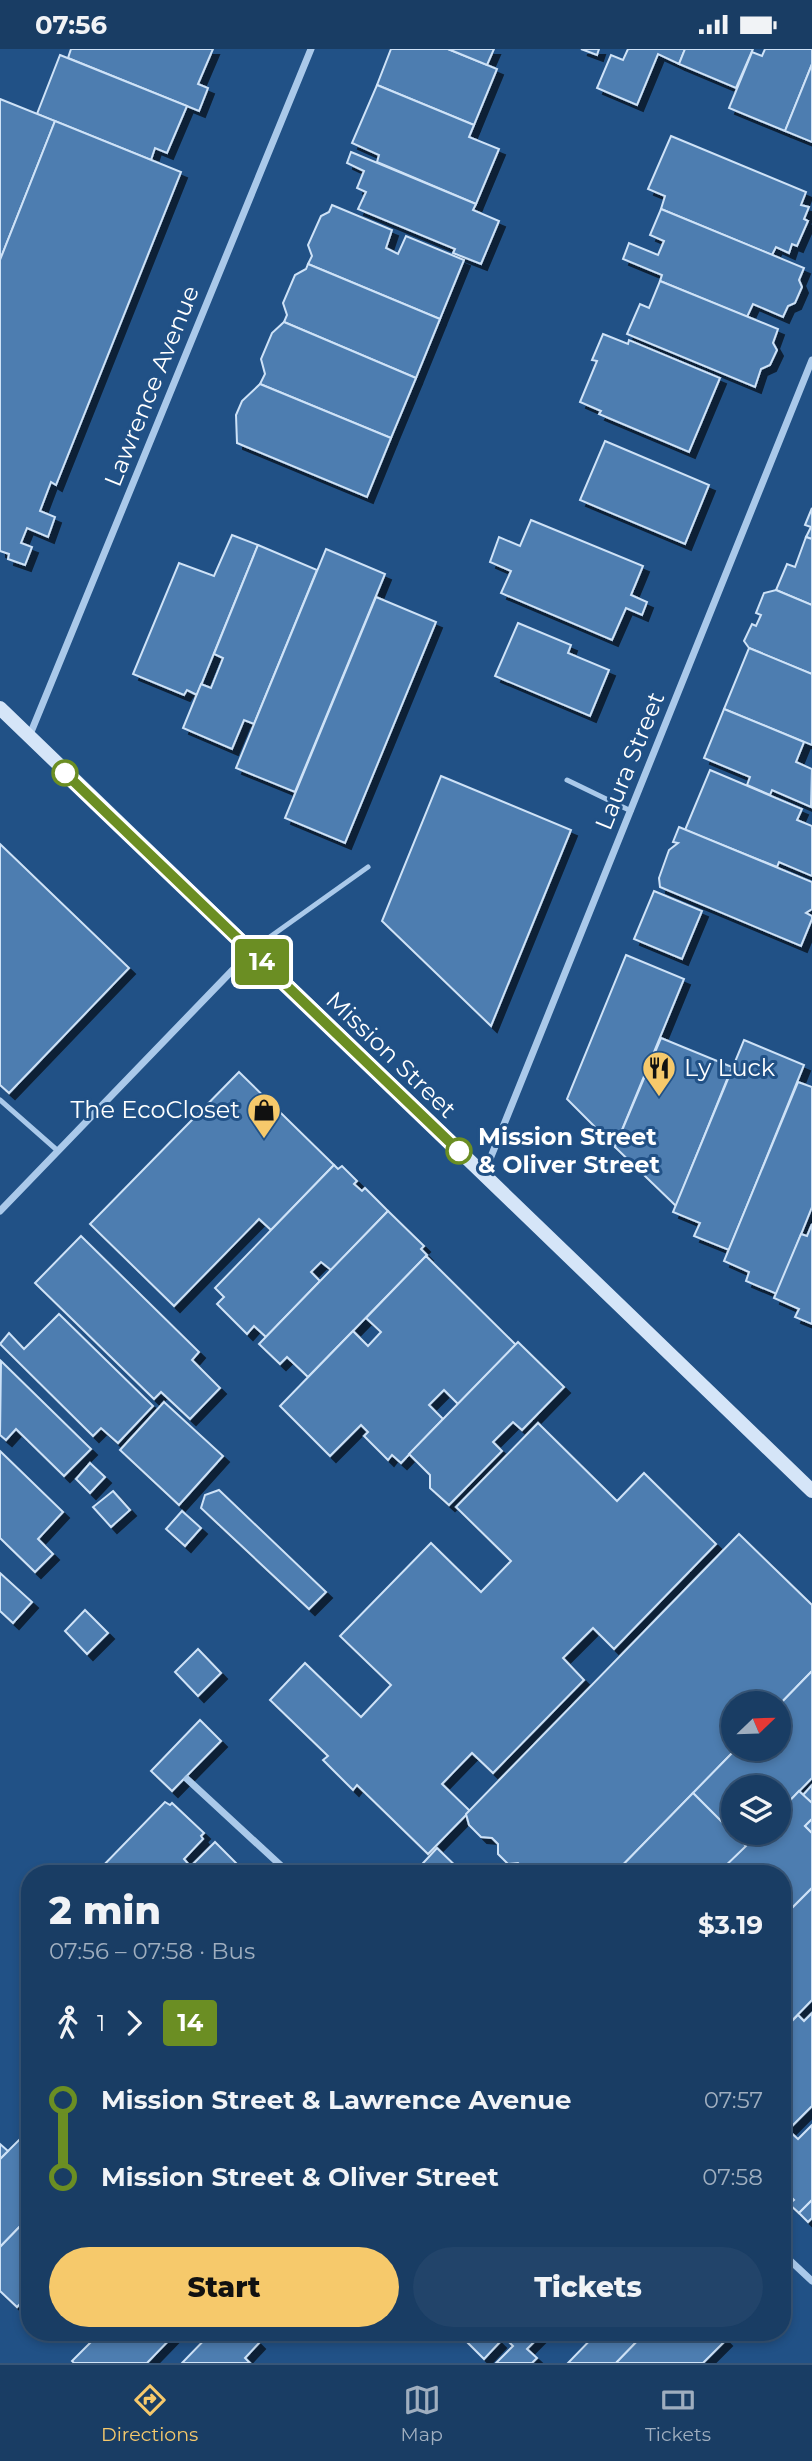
<!DOCTYPE html>
<meta charset="utf-8">
<style>
body{margin:0;font-family:Montserrat,sans-serif;background:#22446a;color:#f1f3f6;height:100vh;display:flex;flex-direction:column;font-size:26px;white-space:nowrap}
*{box-sizing:border-box;margin:0}
p{font-size:23px;color:#9faebf}
.icon{flex:none;width:38px;height:38px;fill:none;stroke:currentColor;stroke-width:2;stroke-linecap:round;stroke-linejoin:round}
.map{position:relative;flex:1;overflow:hidden}
.side{position:absolute;left:21px;top:1816px;width:770px;height:476px;display:flex;flex-direction:column;background:#193d64;border-radius:28px;box-shadow:0 4px 10px #0003,0 0 0 2px #375678}
.side>*{flex:none}
.badge{padding:0 14px;border-radius:5px;font-size:24px;line-height:46px}
.needle{width:46px;rotate:67deg}
.buttons{position:absolute;left:721px;top:1642px;display:grid;gap:14px}
.buttons a{display:grid;place-items:center;width:70px;height:70px;border-radius:50%;background:#193d64;box-shadow:0 4px 10px #0003,0 0 0 2px #375678;font-size:35px}
.map>.badge{position:absolute;translate:-50% -50%;box-shadow:0 0 0 4px #fff}
.legs{display:flex;align-items:center;gap:10px;height:77px;padding:0 28px;font-size:23px}
.legs p{margin-inline-start:auto}
.head{display:flex;align-items:center;justify-content:space-between;height:119px;padding:0 28px}
h1{font-size:38px;font-weight:800;line-height:52px}
.button{display:flex;gap:14px;margin-top:auto;padding:14px 28px}
.button a{flex:1;height:80px;border-radius:42px;background:#f6c96b;color:#111;font-size:28px;font-weight:800;line-height:80px;text-align:center}
.button a+a{background:#22446a;color:#f1f3f6}
ul{padding:0 28px;list-style:none}
li{display:flex;align-items:center;gap:24px;height:77px;font-size:26px}
li i{display:grid;place-items:center;width:10px;height:100%;margin:0 9px;background:currentColor}
li i::after{content:'';width:18px;height:18px;margin:-9px;border:5px solid;border-radius:50%;background:#193d64}
li p{margin-inline-start:auto}
li:first-child i{background:linear-gradient(#0000 50%,currentColor 0)}
li:last-child i{background:linear-gradient(currentColor 50%,#0000 0)}
.status{display:flex;justify-content:space-between;align-items:center;height:49px;padding:0 35px;background:#193d64;direction:ltr}
.status svg{height:19px;fill:currentColor}
.tab-bar{display:flex;justify-content:space-around;align-items:center;height:98px;border-top:2px solid #375678;background:#193d64;font-size:19px;color:#9faebf}
.tab-bar a{display:grid;justify-items:center;gap:4px}
.tab-bar .current{color:#f6c96b}
.map>svg:first-child{display:block}
</style>
<div class="status"><b>07:56</b><svg viewBox="0 0 49 12"><path d="M0 12V9h3v3zM5 12V6h3v6zM10 12V3h3v9zM15 12V0h3v12zM26 1h20v11H26zM47 4h2v5h-2z"/></svg></div>
<div class="map">
<svg width="812" height="2314" viewBox="0 0 812 2314">
<defs>
<filter id="shadow"><feDropShadow dx="6" dy="6" stdDeviation="0" flood-color="#0009"/></filter>
</defs>
<rect width="100%" height="100%" fill="#215186"/>
<g fill="#4d7db0" stroke="#cee2f7" stroke-width="2" filter="url(#shadow)">
<path d="M 71,0 L 213,0 L 198,35 L 208,39 L 199,62 L 68,9 Z"/>
<path d="M 391,0 L 448,0 L 497,20 L 474,76 L 377,36 Z"/>
<path d="M 448,0 L 494,0 L 487,16 Z"/>
<path d="M 581,0 L 599,0 L 597,6 Z"/>
<path d="M 628,0 L 685,0 L 679,15 L 658,5 L 637,56 L 597,39 L 611,6 L 623,11 Z"/>
<path d="M 685,0 L 753,0 L 736,39 L 679,15 Z"/>
<path d="M 765,0 L 812,0 L 812,15 L 785,82 L 729,59 L 752,3 L 762,7 Z"/>
<path d="M 60,6 L 187,57 L 167,104 L 155,99 L 151,111 L 37,65 Z"/>
<path d="M 812,15 L 812,93 L 785,82 Z"/>
<path d="M 377,36 L 474,76 L 469,88 L 499,100 L 476,155 L 377,113 L 379,106 L 352,94 Z"/>
<path d="M 0,50 L 55,72 L 0,211 Z"/>
<path d="M 55,72 L 181,123 L 56,436 L 51,433 L 40,462 L 55,468 L 48,488 L 27,479 L 21,494 L 32,498 L 25,516 L 8,510 L 9,505 L 0,502 L 0,211 Z"/>
<path d="M 671,87 L 806,143 L 801,156 L 809,158 L 804,170 L 808,172 L 797,197 L 792,195 L 789,204 L 776,198 L 772,206 L 661,160 L 665,147 L 648,140 Z"/>
<path d="M 351,103 L 476,155 L 473,161 L 499,172 L 481,215 L 453,204 L 455,200 L 358,160 L 366,143 L 357,139 L 364,122 L 347,114 Z"/>
<path d="M 332,156 L 392,181 L 386,199 L 398,205 L 406,187 L 464,211 L 440,270 L 308,215 L 312,207 L 308,196 L 321,167 L 329,163 Z"/>
<path d="M 661,160 L 804,219 L 799,231 L 802,238 L 795,254 L 788,257 L 783,268 L 753,255 L 747,268 L 660,232 L 662,226 L 623,210 L 629,194 L 658,206 L 664,192 L 650,186 Z"/>
<path d="M 308,215 L 440,270 L 416,329 L 284,273 L 287,266 L 283,254 L 295,226 L 306,220 Z"/>
<path d="M 660,232 L 778,280 L 773,294 L 777,301 L 770,316 L 761,320 L 755,338 L 627,285 L 640,255 L 649,259 Z"/>
<path d="M 284,273 L 416,329 L 391,389 L 260,335 L 265,325 L 261,310 L 272,284 Z"/>
<path d="M 603,285 L 628,295 L 629,291 L 720,329 L 689,403 L 599,365 L 601,362 L 580,353 L 597,312 L 592,311 Z"/>
<path d="M 260,335 L 391,389 L 367,448 L 237,394 L 236,366 L 242,352 Z"/>
<path d="M 605,392 L 709,436 L 685,495 L 580,451 Z"/>
<path d="M 812,459 L 812,490 L 806,488 L 811,478 L 805,476 Z"/>
<path d="M 531,471 L 643,517 L 631,546 L 647,553 L 642,566 L 626,559 L 612,591 L 501,544 L 511,522 L 490,513 L 499,488 L 520,497 Z"/>
<path d="M 232,486 L 258,496 L 197,646 L 187,641 L 184,646 L 133,625 L 179,514 L 214,527 Z"/>
<path d="M 806,488 L 812,490 L 812,556 L 776,541 L 787,515 L 795,518 Z"/>
<path d="M 258,496 L 317,521 L 254,675 L 244,671 L 232,700 L 183,679 L 201,635 L 211,639 L 223,609 L 214,605 Z"/>
<path d="M 326,500 L 385,525 L 295,743 L 236,719 Z"/>
<path d="M 776,541 L 812,556 L 812,625 L 749,599 L 744,592 L 752,575 L 756,577 L 761,566 L 756,564 L 764,544 Z"/>
<path d="M 376,548 L 436,573 L 345,794 L 285,769 Z"/>
<path d="M 518,574 L 571,596 L 568,604 L 609,621 L 590,667 L 495,627 Z"/>
<path d="M 749,599 L 812,625 L 812,696 L 724,660 Z"/>
<path d="M 724,660 L 804,693 L 796,713 L 812,720 L 811,758 L 772,741 L 770,746 L 747,736 L 750,728 L 704,709 Z"/>
<path d="M 710,721 L 802,760 L 797,771 L 812,777 L 812,827 L 779,813 L 777,818 L 685,781 Z"/>
<path d="M 441,727 L 571,781 L 491,977 L 382,872 Z"/>
<path d="M 679,778 L 812,833 L 812,860 L 806,864 L 812,867 L 812,870 L 801,897 L 660,838 L 659,829 L 669,801 L 678,794 L 673,793 Z"/>
<path d="M 0,795 L 129,919 L 9,1044 L 0,1036 Z"/>
<path d="M 654,842 L 702,862 L 682,910 L 634,890 Z"/>
<path d="M 626,906 L 684,930 L 615,1098 L 567,1050 Z"/>
<path d="M 661,989 L 732,1018 L 676,1157 L 615,1098 Z"/>
<path d="M 744,991 L 804,1016 L 729,1201 L 694,1187 L 700,1174 L 673,1163 Z"/>
<path d="M 239,1023 L 334,1116 L 271,1181 L 259,1170 L 174,1257 L 90,1175 Z"/>
<path d="M 798,1033 L 812,1038 L 812,1158 L 777,1245 L 746,1232 L 749,1223 L 724,1212 Z"/>
<path d="M 334,1116 L 338,1120 L 342,1117 L 357,1132 L 354,1135 L 362,1142 L 365,1139 L 388,1162 L 331,1221 L 321,1213 L 311,1223 L 320,1232 L 266,1288 L 254,1277 L 247,1285 L 217,1255 L 224,1248 L 215,1239 Z"/>
<path d="M 388,1162 L 424,1197 L 421,1200 L 427,1206 L 308,1328 L 287,1308 L 280,1315 L 259,1295 Z"/>
<path d="M 812,1175 L 812,1275 L 795,1268 L 799,1260 L 774,1249 L 801,1185 L 807,1187 Z"/>
<path d="M 81,1187 L 199,1303 L 192,1311 L 220,1339 L 190,1370 L 161,1343 L 154,1350 L 35,1234 Z"/>
<path d="M 426,1207 L 516,1296 L 458,1355 L 444,1341 L 429,1356 L 443,1370 L 401,1414 L 392,1406 L 388,1411 L 364,1387 L 368,1383 L 361,1376 L 330,1407 L 280,1357 L 353,1282 L 368,1297 L 381,1283 L 366,1269 Z"/>
<path d="M 59,1265 L 153,1357 L 118,1394 L 101,1379 L 93,1387 L 0,1295 L 9,1284 L 24,1300 Z"/>
<path d="M 518,1293 L 564,1338 L 522,1381 L 513,1373 L 493,1393 L 502,1402 L 449,1456 L 430,1439 L 430,1426 L 409,1405 Z"/>
<path d="M 1,1312 L 91,1400 L 64,1427 L 16,1380 L 6,1391 L 0,1386 Z"/>
<path d="M 164,1353 L 223,1407 L 179,1456 L 120,1401 Z"/>
<path d="M 538,1374 L 617,1452 L 644,1424 L 716,1495 L 614,1600 L 593,1579 L 563,1609 L 584,1631 L 493,1724 L 472,1704 L 442,1735 L 470,1762 L 428,1805 L 357,1736 L 353,1741 L 323,1711 L 328,1707 L 270,1651 L 305,1614 L 361,1668 L 391,1636 L 340,1587 L 431,1494 L 481,1543 L 511,1512 L 456,1458 Z"/>
<path d="M 0,1402 L 63,1463 L 38,1490 L 53,1505 L 35,1523 L 0,1489 Z"/>
<path d="M 90,1414 L 105,1428 L 90,1444 L 76,1430 Z"/>
<path d="M 219,1441 L 326,1543 L 309,1560 L 201,1459 L 205,1446 Z"/>
<path d="M 113,1442 L 130,1461 L 111,1478 L 93,1458 Z"/>
<path d="M 182,1462 L 201,1479 L 185,1497 L 166,1480 Z"/>
<path d="M 739,1485 L 812,1556 L 812,1622 L 779,1656 L 779,1654 L 733,1654 L 733,1699 L 737,1699 L 614,1825 L 523,1825 L 523,1819 L 518,1814 L 508,1815 L 498,1805 L 498,1795 L 492,1789 L 481,1788 L 469,1776 L 466,1765 Z"/>
<path d="M 0,1524 L 32,1553 L 13,1574 L 0,1562 Z"/>
<path d="M 85,1561 L 108,1584 L 87,1605 L 65,1582 Z"/>
<path d="M 198,1600 L 221,1624 L 198,1647 L 175,1623 Z"/>
<path d="M 812,1622 L 812,1729 L 779,1763 L 779,1738 L 733,1738 L 733,1783 L 759,1783 L 746,1797 L 693,1744 L 737,1699 L 779,1699 L 779,1656 Z"/>
<path d="M 200,1671 L 221,1692 L 172,1742 L 151,1722 Z"/>
<path d="M 812,1736 L 812,1754 L 803,1746 Z"/>
<path d="M 799,1742 L 812,1754 L 812,1770 L 805,1777 L 812,1784 L 812,1839 L 782,1869 L 782,1825 L 717,1825 L 759,1783 L 779,1783 L 779,1763 Z"/>
<path d="M 693,1744 L 746,1797 L 717,1825 L 614,1825 Z"/>
<path d="M 165,1753 L 170,1756 L 172,1754 L 204,1784 L 201,1787 L 203,1790 L 184,1810 L 191,1818 L 183,1825 L 95,1825 Z"/>
<path d="M 812,1770 L 812,1784 L 805,1777 Z"/>
<path d="M 215,1793 L 237,1815 L 232,1821 L 237,1825 L 183,1825 Z"/>
<path d="M 437,1799 L 464,1825 L 413,1825 Z"/>
<path d="M 812,1839 L 812,1951 L 782,1982 L 782,1869 Z"/>
<path d="M 812,1964 L 812,2057 L 782,2087 L 782,1982 L 798,1966 L 804,1972 Z"/>
<path d="M 812,2076 L 812,2151 L 799,2164 L 789,2155 L 794,2151 L 782,2139 L 782,2087 L 788,2081 L 798,2090 Z"/>
<path d="M 21,2089 L 30,2097 L 30,2167 L 0,2198 L 0,2110 Z"/>
<path d="M 0,2095 L 8,2102 L 0,2110 Z"/>
<path d="M 812,2151 L 812,2169 L 808,2173 L 799,2164 Z"/>
<path d="M 30,2167 L 30,2245 L 17,2258 L 0,2242 L 0,2198 Z"/>
<path d="M 100,2284 L 176,2284 L 147,2314 L 74,2314 L 72,2312 Z"/>
<path d="M 211,2284 L 249,2284 L 259,2294 L 245,2309 L 250,2314 L 182,2314 Z"/>
<path d="M 469,2284 L 491,2284 L 500,2293 L 484,2310 L 463,2289 Z"/>
<path d="M 500,2284 L 543,2284 L 527,2300 L 537,2309 L 532,2314 L 496,2314 L 513,2297 Z"/>
<path d="M 597,2284 L 645,2284 L 616,2314 L 568,2314 Z"/>
<path d="M 645,2284 L 723,2284 L 721,2286 L 726,2291 L 703,2314 L 616,2314 Z"/>
</g>
<g fill="none" stroke-linecap="round" stroke-linejoin="round">
<g stroke="#aac9ea" stroke-width="5">
<path d="M 567,731 L 631,762"/>
<path d="M 253,900 L 368,818"/>
<path d="M 0,1051 L 58,1102"/>
</g>
<g stroke="#aac9ea" stroke-width="7">
<path d="M 29,688 L 311,0"/>
<path d="M 484,1125 L 812,311"/>
<path d="M 0,1162 L 251,902"/>
<path d="M 187,1730 L 290,1825"/>
<path d="M 782,2204 L 812,2232"/>
</g>
<path stroke="#d5e5f8" stroke-width="14" d="M 0,659 L 812,1442"/>
</g>
<g fill="none" stroke-linecap="round" stroke-linejoin="round">
<g stroke="#fff" stroke-width="16">
<path id="line-1" d="M 65,724 L 459,1102"/>
</g>
<use href="#line-1" stroke="#6b8e23" stroke-width="10"/>
</g>
<defs>
<g id="restaurant-pin" transform="scale(1.75)"><path d="M0 17L-7.5 6A9.5 9.5 0 1 1 7.5 6Z" fill="#f6c96b" stroke="#215186"/><path d="M-5-6h1v4h1v-4h1v4h1v-4h1v5L-1.5 .5V6h-2V.5L-5-1ZM5-6V6H3V1.5H1.5Q1.5-4 5-6Z" fill="#111"/></g>
<g id="shop-pin" transform="scale(1.75)"><path d="M0 17L-7.5 6A9.5 9.5 0 1 1 7.5 6Z" fill="#f6c96b" stroke="#215186"/><path d="M-5-2.5h2.3a2.7 3.5 0 0 1 5.4 0H5L5.5 6h-11ZM-1.5-2.5h3a1.5 2.3 0 0 0-3 0Z" fill="#111"/></g>
</defs>
<g fill-rule="evenodd">
<use href="#restaurant-pin" x="659" y="1019"/>
<use href="#shop-pin" x="264" y="1061"/>
</g>
<g fill="#fff" stroke="#6b8e23" stroke-width="3.5">
<circle cx="65" cy="724" r="12"/>
<circle cx="459" cy="1102" r="12"/>
</g>
<g text-anchor="middle" stroke-width="6" stroke-linejoin="round" paint-order="stroke">
<g font-size="24" fill="#fff" stroke="#215186">
<text transform="translate(152 337) rotate(-68)" y="8">Lawrence Avenue</text>
<text transform="translate(630 712) rotate(-68)" y="8">Laura Street</text>
<text transform="translate(391 1006) rotate(44)" y="8">Mission Street</text>
</g>
<g font-size="24" fill="#fff" stroke="#215186" text-anchor="start">
<text x="684" y="1027">Ly Luck</text>
<text x="240" y="1069" text-anchor="end">The EcoCloset</text>
</g>
<g font-size="24" font-weight="bold" fill="#fff" stroke="#215186" text-anchor="start">
<text x="478" y="1096">Mission Street<tspan x="478" dy="28">&amp; Oliver Street</tspan></text>
</g>
</g>
</svg>
<div class="buttons">
<a><svg class="needle" viewBox="-14 -14 28 28"><path d="M0-13l5 13h-10z" fill="#e53935"/><path d="M0 13l5-13h-10z" fill="#9faebf"/></svg></a>
<a><svg class="icon" aria-label="layers" viewBox="0 0 24 24"><path d="M12 4l9 5-9 5-9-5zM3 14l9 5 9-5"/></svg></a>
</div>
<b class="badge" style="left:262px;top:913px;background:#6b8e23;color:#fff">14</b>
<section class="side">
<div class="head"><div><h1>2 min</h1><p>07:56 – 07:58 · Bus</p></div><b>$3.19</b></div>
<div class="legs"><svg class="icon" aria-label="walk" viewBox="0 0 24 24"><circle cx="13" cy="4" r="2"/><path d="M13 8l-2 6 4 7M11 14l-3 7M7 12l3-4h3l4 4"/></svg>1<svg class="icon" aria-label="forward" viewBox="0 0 24 24"><path d="M9 5l7 7-7 7"/></svg><b class="badge" style="background:#6b8e23;color:#fff">14</b></div>
<ul>
<li><i style="color:#6b8e23"></i><b>Mission Street &amp; Lawrence Avenue</b><p>07:57</p></li>
<li><i style="color:#6b8e23"></i><b>Mission Street &amp; Oliver Street</b><p>07:58</p></li>
</ul>
<div class="button"><a>Start</a><a>Tickets</a></div>
</section>
</div>
<nav class="tab-bar">
<a class="current"><svg class="icon" aria-label="directions" viewBox="0 0 24 24"><path d="M12 3l9 9-9 9-9-9zM9 14v-3h6M13 9l2 2-2 2"/></svg>Directions</a>
<a><svg class="icon" aria-label="map" viewBox="0 0 24 24"><path d="M3 6l6-2 6 2 6-2v14l-6 2-6-2-6 2zM9 4v14M15 6v14"/></svg>Map</a>
<a><svg class="icon" aria-label="tickets" viewBox="0 0 24 24"><path d="M3 7h18v10H3zM15 7v10"/></svg>Tickets</a>
</nav>
